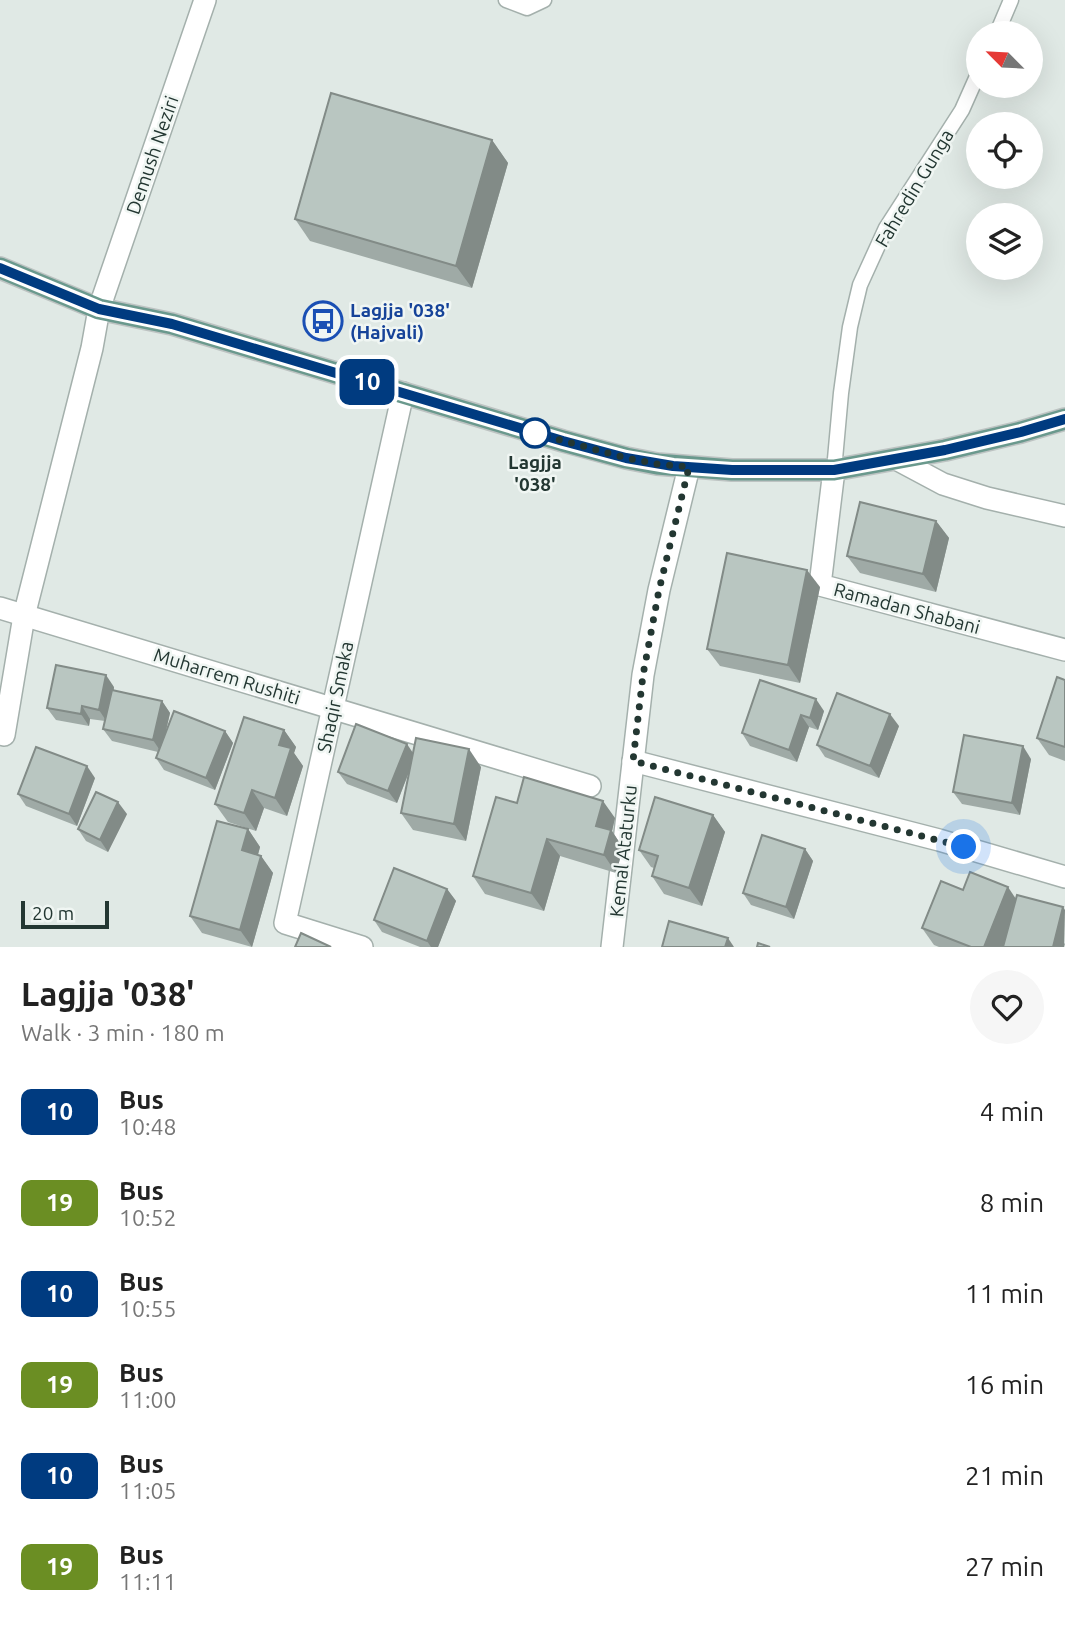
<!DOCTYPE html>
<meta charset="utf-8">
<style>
body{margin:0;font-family:Ubuntu,sans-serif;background:#f6f6f6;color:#222;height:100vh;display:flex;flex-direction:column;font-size:26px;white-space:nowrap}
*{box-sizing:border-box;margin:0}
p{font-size:23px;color:#767676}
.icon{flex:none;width:38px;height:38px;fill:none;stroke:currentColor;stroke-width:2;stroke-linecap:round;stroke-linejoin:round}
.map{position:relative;height:947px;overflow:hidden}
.sheet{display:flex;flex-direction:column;background:#fff;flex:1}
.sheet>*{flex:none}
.badge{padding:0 14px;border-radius:10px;font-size:24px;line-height:46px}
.needle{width:46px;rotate:294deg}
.fabs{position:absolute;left:966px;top:21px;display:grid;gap:14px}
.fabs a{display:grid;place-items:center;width:77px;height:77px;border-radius:50%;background:#fff;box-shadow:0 7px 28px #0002;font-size:35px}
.scale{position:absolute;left:21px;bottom:18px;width:88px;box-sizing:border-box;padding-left:7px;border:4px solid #233732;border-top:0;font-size:19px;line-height:24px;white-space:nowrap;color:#233732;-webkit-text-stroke:5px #f0f6f3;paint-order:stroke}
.you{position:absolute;width:35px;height:35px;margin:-18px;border:5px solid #fff;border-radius:50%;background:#1a73e8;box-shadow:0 0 0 10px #1a73e833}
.map>.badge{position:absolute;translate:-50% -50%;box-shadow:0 0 0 4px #fff}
.round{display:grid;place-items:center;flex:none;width:74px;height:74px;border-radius:37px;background:#f6f6f6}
.head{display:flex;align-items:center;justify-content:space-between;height:119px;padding:0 21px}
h1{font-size:33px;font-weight:700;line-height:52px}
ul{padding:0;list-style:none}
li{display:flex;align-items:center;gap:21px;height:91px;padding:0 21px}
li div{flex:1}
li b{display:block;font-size:26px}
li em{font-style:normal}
li .badge{min-width:77px;font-weight:700;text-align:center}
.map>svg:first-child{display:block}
</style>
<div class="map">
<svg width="1065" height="947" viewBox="0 0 1065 947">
<rect width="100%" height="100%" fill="#e0e9e5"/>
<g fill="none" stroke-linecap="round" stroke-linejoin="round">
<g stroke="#a4b0ac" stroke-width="17">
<g id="service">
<path d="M 506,0 L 527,8 L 544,0"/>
<path d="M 997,33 L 1011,0"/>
<path d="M 834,470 L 841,393 L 850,327 L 860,285 L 886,228 L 962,110 L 978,74"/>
</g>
</g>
<g stroke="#a4b0ac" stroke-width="24">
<g id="minor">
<path d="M 898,460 L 943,484 L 987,498 L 1065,516"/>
<path d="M 834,470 L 820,585 L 1065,650"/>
<path d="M 0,608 L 590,786"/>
<path d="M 4,735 L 24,616 L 92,348 L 99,309 L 205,0"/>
<path d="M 633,761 L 939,840 L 1065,877"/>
<path d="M 362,947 L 285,923 L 403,393"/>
<path d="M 612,947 L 643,675 L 659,590 L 689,467"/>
</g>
</g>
<g stroke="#bdc3c2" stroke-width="24">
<path id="primary" d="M 0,268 L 99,309 L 172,324 L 563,441 L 626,458 L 657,464 L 732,470 L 834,470 L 945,450 L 1021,432 L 1065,419"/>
</g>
<use href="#service" stroke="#fff" stroke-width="14"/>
<use href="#minor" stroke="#fff" stroke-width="21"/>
<use href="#primary" stroke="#6a998d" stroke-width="21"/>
</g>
<g fill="#9faaa6">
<path d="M 492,140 L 508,163 L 472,288 L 310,241 L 295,219 Z"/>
<path d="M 936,521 L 949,538 L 936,592 L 860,573 L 847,556 Z"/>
<path d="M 820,587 L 800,683 L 720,666 L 707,649 Z"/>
<path d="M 760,680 L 824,711 L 818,730 L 809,727 L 797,762 L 750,746 L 742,733 Z"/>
<path d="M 1065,680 L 1065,761 L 1049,755 L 1037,738 Z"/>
<path d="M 114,687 L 114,691 L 162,701 L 170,713 L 166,731 L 225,731 L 233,743 L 215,790 L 164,770 L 156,758 L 158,752 L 112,741 L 103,729 L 105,721 L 90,719 L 89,726 L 56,720 L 47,708 Z"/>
<path d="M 899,726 L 879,778 L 825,757 L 817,745 Z"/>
<path d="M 284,730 L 296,747 L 294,753 L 303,766 L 287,816 L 264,808 L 256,831 L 228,822 L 215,804 Z"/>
<path d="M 413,753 L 481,767 L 466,841 L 413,830 L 401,813 L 409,772 L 397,803 L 347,784 L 338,772 Z"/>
<path d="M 1031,759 L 1020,815 L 962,804 L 953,792 Z"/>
<path d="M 95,778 L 77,826 L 26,806 L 18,794 Z"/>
<path d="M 517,803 L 615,818 L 612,831 L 623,848 L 616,873 L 560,856 L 544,911 L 485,894 L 473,876 Z"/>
<path d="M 127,814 L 108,852 L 86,841 L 78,829 Z"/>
<path d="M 713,815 L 725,832 L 702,906 L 664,894 L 652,876 L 654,868 L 651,867 L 639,850 Z"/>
<path d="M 248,829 L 260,847 L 258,855 L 261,856 L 273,873 L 252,947 L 202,933 L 190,916 Z"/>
<path d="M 805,849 L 813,861 L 794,919 L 751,905 L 743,893 Z"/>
<path d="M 447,889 L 456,901 L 438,947 L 420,947 L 382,932 L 374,920 Z"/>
<path d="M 963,890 L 1016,899 L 1065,944 L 1064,947 L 939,947 L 934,945 L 922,928 Z"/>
</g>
<g fill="#828b87">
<path d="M 492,140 L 508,163 L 472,288 L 456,266 Z"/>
<path d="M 936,521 L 949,538 L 936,592 L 923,574 Z"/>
<path d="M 807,570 L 820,587 L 800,683 L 788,665 Z"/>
<path d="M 106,675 L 114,687 L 107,722 L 99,710 Z"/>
<path d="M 816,699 L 824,711 L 818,730 L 810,718 Z"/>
<path d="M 162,701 L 170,713 L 161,752 L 153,740 Z"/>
<path d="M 82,706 L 90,719 L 89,726 L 81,714 Z"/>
<path d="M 890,714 L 899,726 L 879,778 L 870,766 Z"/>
<path d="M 801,715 L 809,727 L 797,762 L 789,750 Z"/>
<path d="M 284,730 L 296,747 L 294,753 L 303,766 L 287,816 L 275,798 L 279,745 Z"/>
<path d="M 225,731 L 233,743 L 215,790 L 206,778 Z"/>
<path d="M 407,744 L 415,756 L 397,803 L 388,791 Z"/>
<path d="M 1023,746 L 1031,759 L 1020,815 L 1012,803 Z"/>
<path d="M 469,749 L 481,767 L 466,841 L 454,824 Z"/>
<path d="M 87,766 L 95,778 L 77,826 L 69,814 Z"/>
<path d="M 252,790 L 264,808 L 256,831 L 244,813 Z"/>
<path d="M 603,801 L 615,818 L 612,831 L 623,848 L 616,873 L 604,855 L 596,826 Z"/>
<path d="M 118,802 L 127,814 L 108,852 L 100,840 Z"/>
<path d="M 713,815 L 725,832 L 702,906 L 689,888 Z"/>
<path d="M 248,829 L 260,847 L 254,868 L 242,850 Z"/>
<path d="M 547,839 L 560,856 L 544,911 L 531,893 Z"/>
<path d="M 805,849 L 813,861 L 794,919 L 786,907 Z"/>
<path d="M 261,856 L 273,873 L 252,947 L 240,930 Z"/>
<path d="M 1008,887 L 1020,905 L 1003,947 L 984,947 Z"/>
<path d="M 447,889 L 456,901 L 438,947 L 431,947 L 427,941 Z"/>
<path d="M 1063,907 L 1065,910 L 1064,947 L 1053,947 Z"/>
<path d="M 728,938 L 734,947 L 725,947 Z"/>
</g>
<g fill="#b9c6c1" stroke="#828b87" stroke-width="2">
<path d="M 331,93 L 492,140 L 456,266 L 295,219 Z"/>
<path d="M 860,502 L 936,521 L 923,574 L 847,556 Z"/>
<path d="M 727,553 L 807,570 L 788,665 L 707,649 Z"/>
<path d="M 56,665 L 106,675 L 99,710 L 82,706 L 81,714 L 47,708 Z"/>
<path d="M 1057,677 L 1065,680 L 1065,747 L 1037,738 Z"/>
<path d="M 760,680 L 816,699 L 810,718 L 801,715 L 789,750 L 742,733 Z"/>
<path d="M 112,690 L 162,701 L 153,740 L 103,729 Z"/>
<path d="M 837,693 L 890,714 L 870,766 L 817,745 Z"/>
<path d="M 174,711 L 225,731 L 206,778 L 156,758 Z"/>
<path d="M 244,717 L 284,730 L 279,745 L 291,748 L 275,798 L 252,790 L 244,813 L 215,804 Z"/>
<path d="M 356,724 L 407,744 L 388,791 L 338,772 Z"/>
<path d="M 964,735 L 1023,746 L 1012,803 L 953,792 Z"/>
<path d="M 416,738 L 469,749 L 454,824 L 401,813 Z"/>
<path d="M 36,747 L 87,766 L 69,814 L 18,794 Z"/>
<path d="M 524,777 L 603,801 L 596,826 L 611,830 L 604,855 L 547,839 L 531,893 L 473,876 L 496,797 L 517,803 Z"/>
<path d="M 96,792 L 118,802 L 100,840 L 78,829 Z"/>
<path d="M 655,797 L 713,815 L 689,888 L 652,876 L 658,856 L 639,850 Z"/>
<path d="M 217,821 L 248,829 L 242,850 L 261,856 L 240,930 L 190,916 Z"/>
<path d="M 762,835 L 805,849 L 786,907 L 743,893 Z"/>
<path d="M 394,868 L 447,889 L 427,941 L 374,920 Z"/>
<path d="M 970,872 L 1008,887 L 984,947 L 971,947 L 922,928 L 941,881 L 963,890 Z"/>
<path d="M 1017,895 L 1063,907 L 1053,947 L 1003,947 Z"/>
<path d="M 669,921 L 728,938 L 725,947 L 662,947 Z"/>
<path d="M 301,933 L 331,947 L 295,947 Z"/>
<path d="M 758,943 L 770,947 L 757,947 Z"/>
</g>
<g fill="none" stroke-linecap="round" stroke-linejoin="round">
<g stroke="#fff" stroke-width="16">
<path id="line" d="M 0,268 L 99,309 L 172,324 L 563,441 L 626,458 L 673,466 L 732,470 L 834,470 L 945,450 L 1021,432 L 1065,419"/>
</g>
<use href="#line" stroke="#003b80" stroke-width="10"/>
<path stroke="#233732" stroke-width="7" stroke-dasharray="0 12.6" d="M 535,433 L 626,458 L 657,464 L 689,467 L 659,590 L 643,675 L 633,761 L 964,847"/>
</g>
<defs>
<g id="bus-ring" transform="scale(2.0125)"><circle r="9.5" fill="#f0f6f3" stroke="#1a4fb4" stroke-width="1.5"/><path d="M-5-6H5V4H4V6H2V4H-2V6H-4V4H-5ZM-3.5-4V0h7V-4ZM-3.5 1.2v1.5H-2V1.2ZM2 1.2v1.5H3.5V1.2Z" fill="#1a4fb4"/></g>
</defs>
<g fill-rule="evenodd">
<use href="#bus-ring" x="323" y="321"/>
</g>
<circle fill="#fff" stroke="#003b80" stroke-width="3.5" cx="535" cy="433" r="14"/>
<g text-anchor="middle" stroke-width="5" stroke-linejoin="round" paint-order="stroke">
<g font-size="19" fill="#233732" stroke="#f0f6f3">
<text transform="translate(152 155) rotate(-71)" y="7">Demush Neziri</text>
<text transform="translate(914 188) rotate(-59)" y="7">Fahredin Gunga</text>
<text transform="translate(907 608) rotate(15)" y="7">Ramadan Shabani</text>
<text transform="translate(227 676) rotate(17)" y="7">Muharrem Rushiti</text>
<text transform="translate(335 697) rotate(-78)" y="7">Shaqir Smaka</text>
<text transform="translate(623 851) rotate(-84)" y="7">Kemal Ataturku</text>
</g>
<g font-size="19" font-weight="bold" fill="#164399" stroke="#f0f6f3" text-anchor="start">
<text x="350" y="317">Lagjja '038'<tspan x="350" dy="22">(Hajvali)</tspan></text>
</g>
<g font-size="19" font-weight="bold" fill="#233732" stroke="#f0f6f3">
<text x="535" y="469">Lagjja<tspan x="535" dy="22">'038'</tspan></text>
</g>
</g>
</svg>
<div class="fabs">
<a><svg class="needle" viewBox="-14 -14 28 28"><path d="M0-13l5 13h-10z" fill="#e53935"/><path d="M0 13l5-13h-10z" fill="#767676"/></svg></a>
<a><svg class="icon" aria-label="locate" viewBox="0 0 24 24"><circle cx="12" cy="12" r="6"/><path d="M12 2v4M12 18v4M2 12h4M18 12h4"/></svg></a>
<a><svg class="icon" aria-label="layers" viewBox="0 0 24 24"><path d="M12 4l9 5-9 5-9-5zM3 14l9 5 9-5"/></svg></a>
</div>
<div class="scale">20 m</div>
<div class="you" style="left:964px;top:847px"></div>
<b class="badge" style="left:367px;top:382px;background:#003b80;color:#fff">10</b>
</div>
<section class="sheet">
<div class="head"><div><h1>Lagjja '038'</h1><p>Walk · 3 min · 180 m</p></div><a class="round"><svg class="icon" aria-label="heart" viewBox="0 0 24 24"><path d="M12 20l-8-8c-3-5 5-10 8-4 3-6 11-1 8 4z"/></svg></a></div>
<ul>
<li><span class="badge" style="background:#003b80;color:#fff">10</span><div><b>Bus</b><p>10:48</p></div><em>4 min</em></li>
<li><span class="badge" style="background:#6b8e23;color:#fff">19</span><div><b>Bus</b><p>10:52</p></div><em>8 min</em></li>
<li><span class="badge" style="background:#003b80;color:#fff">10</span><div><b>Bus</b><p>10:55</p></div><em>11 min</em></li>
<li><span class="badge" style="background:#6b8e23;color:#fff">19</span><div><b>Bus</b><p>11:00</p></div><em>16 min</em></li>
<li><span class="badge" style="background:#003b80;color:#fff">10</span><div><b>Bus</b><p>11:05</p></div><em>21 min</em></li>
<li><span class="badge" style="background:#6b8e23;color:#fff">19</span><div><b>Bus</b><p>11:11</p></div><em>27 min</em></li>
</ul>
</section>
